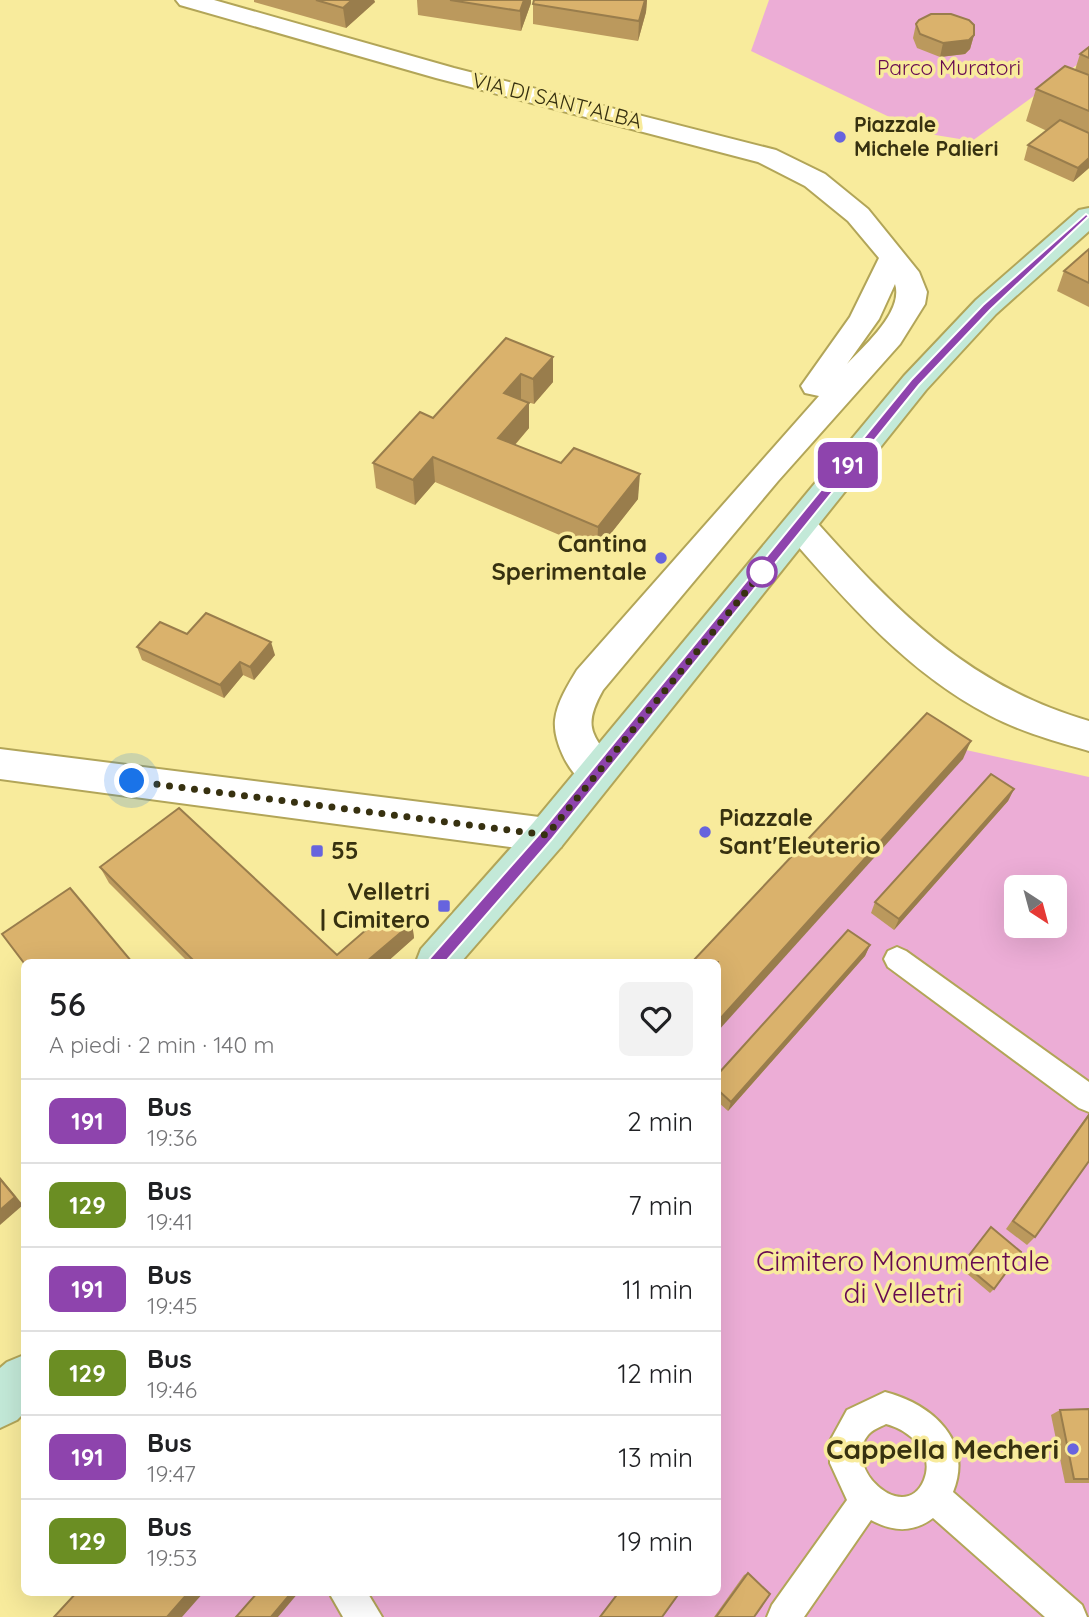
<!DOCTYPE html>
<html lang="it">
<meta charset="utf-8">
<style>
body{margin:0;font-family:Quicksand,sans-serif;background:#f2f2f2;color:#202124;height:100vh;display:flex;flex-direction:column;font-size:26px;white-space:nowrap}
*{box-sizing:border-box;margin:0}
p{font-size:23px;color:#757577}
.icon{flex:none;width:38px;height:38px;fill:none;stroke:currentColor;stroke-width:2;stroke-linecap:round;stroke-linejoin:round}
.map{position:relative;flex:1;overflow:hidden}
.panel{position:absolute;left:21px;top:959px;width:700px;height:637px;display:flex;flex-direction:column;background:#fff;border-radius:10px;box-shadow:0 7px 28px #0002}
.panel>*{flex:none}
.badge{padding:0 14px;border-radius:10px;font-size:24px;line-height:46px}
.needle{width:46px;rotate:144deg}
.controls{position:absolute;left:1004px;top:875px;display:grid;gap:14px}
.controls a{display:grid;place-items:center;width:63px;height:63px;border-radius:10px;background:#fff;box-shadow:0 7px 28px #0002;font-size:35px}
.you{position:absolute;width:35px;height:35px;margin:-18px;border:5px solid #fff;border-radius:50%;background:#1a73e8;box-shadow:0 0 0 10px #1a73e833}
.map>.badge{position:absolute;translate:-50% -50%;box-shadow:0 0 0 4px #fff}
.round{display:grid;place-items:center;flex:none;width:74px;height:74px;border-radius:10px;background:#f2f2f2}
.summary{display:flex;align-items:center;justify-content:space-between;height:119px;padding:0 28px}
h1{font-size:33px;font-weight:600;line-height:52px}
ul{padding:0;list-style:none}
li{display:flex;align-items:center;gap:21px;height:84px;padding:0 28px;border-top:2px solid #e0e0e0}
li div{flex:1}
li b{display:block;font-size:26px}
li em{font-style:normal}
li .badge{min-width:77px;font-weight:700;text-align:center}
.map>svg:first-child{display:block}
</style>
<div class="map">
<svg width="1089" height="1617" viewBox="0 0 1089 1617">
<rect width="100%" height="100%" fill="#f8eb9c"/>
<g fill="#ecadd6" fill-rule="evenodd">
<path d="M 769,0 L 1089,0 L 1089,56 L 972,141 L 923,133 L 751,51 Z"/>
<path d="M 939,744 L 1089,777 L 1089,1617 L 72,1617 L 95,1592 L 718,1592 L 718,962 ZM 1017,887 L 1055,887 L 1055,926 L 1017,926 Z"/>
</g>
<g fill="none" stroke-linecap="round" stroke-linejoin="round">
<g stroke="#b2a558" stroke-width="4">
<g id="lane">
<path d="M 897,947 L 906,951 L 1089,1082 L 1089,1112 L 1079,1108 L 888,967 L 884,959 L 888,951 Z"/>
<path d="M 885,1392 C 931,1404 974,1440 953,1492 L 1082,1605 L 1087,1617 L 1045,1617 L 933,1518 C 913,1533 893,1532 871,1520 L 804,1617 L 767,1617 L 772,1605 L 847,1500 L 830,1463 L 830,1441 L 847,1410 ZM 886,1424 C 910,1430 935,1453 924,1480 C 905,1526 841,1468 868,1435 C 872,1430 880,1427 886,1424 Z"/>
<path d="M 333,1592 L 367,1592 L 382,1617 L 343,1617 L 331,1596 Z"/>
</g>
</g>
<g stroke="#b2a558" stroke-width="4">
<g id="street">
<path d="M 176,0 L 214,0 L 454,68 L 776,150 L 825,174 L 868,209 L 919,272 L 927,292 L 925,304 L 900,344 L 778,481 L 603,690 C 578,734 599,736 617,772 L 611,783 C 602,786 594,789 585,783 C 568,773 553,740 555,720 C 557,702 568,685 577,670 L 819,396 L 805,393 L 801,386 L 850,317 L 879,258 L 848,221 L 805,186 L 758,162 L 436,78 L 180,5 ZM 895,284 C 904,311 864,346 847,364 L 879,319 Z"/>
<path d="M 800,514 L 812,517 C 894,609 967,686 1089,721 L 1089,751 C 1055,741 1021,732 989,715 C 908,673 847,602 788,535 L 783,526 L 788,517 Z"/>
<path d="M 0,749 L 547,818 L 561,823 L 566,835 L 561,847 L 547,852 L 0,779 Z"/>
</g>
</g>
<g stroke="#b2a558" stroke-width="4">
<g id="secondary">
<path d="M 1089,208 L 1089,231 L 996,314 L 926,390 L 561,847 L 461,962 L 416,962 L 421,949 L 533,823 L 904,376 L 976,300 L 1079,210 Z"/>
<path d="M 24,1355 L 24,1413 L 17,1420 L 0,1428 L 0,1368 L 7,1362 Z"/>
</g>
</g>
<use href="#lane" fill="#fff" fill-rule="evenodd"/>
<use href="#street" fill="#fff" fill-rule="evenodd"/>
<use href="#secondary" fill="#c3e9d8" fill-rule="evenodd"/>
</g>
<g fill="#bb995d">
<path d="M 254,0 L 374,0 L 375,2 L 346,28 L 254,2 Z"/>
<path d="M 417,0 L 531,0 L 531,3 L 521,31 L 418,15 Z"/>
<path d="M 534,0 L 647,0 L 646,12 L 638,41 L 533,24 L 533,4 Z"/>
<path d="M 916,24 L 974,35 L 970,49 L 965,54 L 940,57 L 917,48 L 913,38 Z"/>
<path d="M 1089,47 L 1089,168 L 1073,182 L 1024,160 L 1028,145 L 1047,131 L 1026,121 L 1036,89 L 1075,70 L 1080,54 Z"/>
<path d="M 1089,249 L 1089,307 L 1057,291 L 1064,271 Z"/>
<path d="M 506,338 L 553,382 L 534,404 L 521,400 L 529,403 L 529,428 L 515,445 L 638,499 L 597,551 L 435,482 L 415,505 L 376,488 L 373,463 L 433,418 Z"/>
<path d="M 187,634 L 275,655 L 254,680 L 243,675 L 224,698 L 142,660 L 137,647 Z"/>
<path d="M 1014,789 L 1008,801 L 894,930 L 871,913 L 875,902 Z"/>
<path d="M 100,867 L 337,955 L 412,923 L 414,938 L 387,962 L 188,962 L 109,883 Z"/>
<path d="M 870,945 L 865,956 L 728,1111 L 718,1102 L 718,1074 Z"/>
<path d="M 1089,1113 L 1089,1161 L 1035,1237 L 1027,1245 L 1006,1229 Z"/>
<path d="M 988,1231 L 994,1289 L 990,1293 L 959,1267 Z"/>
<path d="M 1089,1409 L 1089,1483 L 1065,1483 L 1051,1415 L 1060,1410 Z"/>
<path d="M 748,1573 L 754,1617 L 714,1617 L 744,1575 Z"/>
</g>
<g fill="#997d4c">
<path d="M 352,0 L 374,0 L 375,2 L 346,28 L 343,8 Z"/>
<path d="M 524,0 L 531,0 L 531,3 L 521,31 L 520,11 Z"/>
<path d="M 645,0 L 647,0 L 646,12 L 638,41 L 639,21 Z"/>
<path d="M 974,35 L 970,49 L 965,54 L 940,57 L 943,43 Z"/>
<path d="M 1089,158 L 1089,168 L 1073,182 L 1078,168 Z"/>
<path d="M 553,357 L 553,382 L 534,404 L 533,379 Z"/>
<path d="M 521,374 L 521,399 L 505,418 L 504,393 Z"/>
<path d="M 529,403 L 529,428 L 499,463 L 498,438 Z"/>
<path d="M 433,457 L 435,482 L 415,505 L 413,480 Z"/>
<path d="M 640,474 L 638,499 L 597,551 L 598,527 Z"/>
<path d="M 271,642 L 275,655 L 254,680 L 250,667 Z"/>
<path d="M 240,662 L 243,675 L 224,698 L 220,685 Z"/>
<path d="M 971,741 L 963,759 L 718,1031 L 718,1021 Z"/>
<path d="M 1014,789 L 1008,801 L 894,930 L 899,919 Z"/>
<path d="M 412,923 L 414,938 L 387,962 L 366,962 Z"/>
<path d="M 870,945 L 865,956 L 728,1111 L 731,1102 Z"/>
<path d="M 0,1177 L 23,1205 L 0,1225 Z"/>
<path d="M 189,1592 L 204,1592 L 182,1617 L 167,1617 Z"/>
<path d="M 292,1592 L 299,1592 L 278,1617 L 271,1617 Z"/>
</g>
<g fill="#dab26c" stroke="#997d4c" stroke-width="2">
<path d="M 316,0 L 352,0 L 343,8 Z"/>
<path d="M 450,0 L 524,0 L 520,11 Z"/>
<path d="M 534,0 L 645,0 L 639,21 L 533,4 Z"/>
<path d="M 931,14 L 951,14 L 969,20 L 974,25 L 974,35 L 969,40 L 943,43 L 920,34 L 916,24 L 919,20 Z"/>
<path d="M 1089,47 L 1089,58 L 1080,54 Z"/>
<path d="M 1065,66 L 1089,75 L 1089,111 L 1036,89 Z"/>
<path d="M 1060,120 L 1089,133 L 1089,158 L 1078,168 L 1028,145 Z"/>
<path d="M 1089,249 L 1089,283 L 1064,271 Z"/>
<path d="M 506,338 L 553,357 L 533,379 L 521,374 L 504,393 L 529,403 L 498,438 L 561,463 L 574,448 L 640,474 L 598,527 L 433,457 L 413,480 L 373,463 L 420,412 L 433,418 Z"/>
<path d="M 206,613 L 271,642 L 250,667 L 240,662 L 220,685 L 137,647 L 160,622 L 187,634 Z"/>
<path d="M 927,713 L 971,741 L 718,1021 L 718,962 L 692,962 Z"/>
<path d="M 991,774 L 1014,789 L 899,919 L 875,902 Z"/>
<path d="M 179,808 L 337,955 L 382,916 L 412,923 L 366,962 L 195,962 L 100,867 Z"/>
<path d="M 70,888 L 132,962 L 24,963 L 2,934 Z"/>
<path d="M 848,930 L 870,945 L 731,1102 L 718,1090 L 718,1074 Z"/>
<path d="M 1089,1115 L 1089,1161 L 1035,1237 L 1013,1221 Z"/>
<path d="M 0,1179 L 15,1197 L 0,1210 Z"/>
<path d="M 991,1227 L 1021,1252 L 994,1289 L 963,1263 Z"/>
<path d="M 1089,1409 L 1089,1479 L 1074,1479 L 1060,1410 Z"/>
<path d="M 748,1573 L 770,1594 L 754,1617 L 716,1617 Z"/>
<path d="M 77,1592 L 189,1592 L 167,1617 L 54,1617 Z"/>
<path d="M 258,1592 L 292,1592 L 271,1617 L 236,1617 Z"/>
<path d="M 619,1592 L 680,1592 L 662,1617 L 600,1617 Z"/>
</g>
<path fill="#8e44ad" stroke="#fff" stroke-width="2" d="M 1086,214 L 1089,216 L 990,310 L 919,385 L 552,839 L 441,967 L 430,967 L 428,962 L 430,958 L 542,831 L 911,380 L 983,305 Z"/>
<g fill="none" stroke-linecap="round" stroke-linejoin="round">
<path stroke="#373110" stroke-width="7" stroke-dasharray="0 12.6" d="M 132,781 L 547,835 L 766,567 L 762,572"/>
</g>
<g fill="#6764de" stroke="#f8eb9c" stroke-width="2.5">
<circle cx="840" cy="137" r="7"/>
<circle cx="661" cy="558" r="7"/>
<circle cx="705" cy="832" r="7"/>
<rect x="310" y="844" width="14" height="14" rx="3.5"/>
<rect x="437" y="899" width="14" height="14" rx="3.5"/>
<circle cx="1073" cy="1449" r="7"/>
</g>
<circle fill="#fff" stroke="#8e44ad" stroke-width="3.5" cx="762" cy="572" r="14"/>
<g text-anchor="middle" stroke-width="7" stroke-linejoin="round" paint-order="stroke">
<g font-size="21" fill="#660951" stroke="#f8eb9c">
<text x="949" y="75">Parco Muratori</text>
</g>
<g font-size="21" fill="#373110" stroke="#f8eb9c">
<text transform="translate(557 101) rotate(14)" y="7">VIA DI SANT'ALBA</text>
</g>
<g font-size="21" font-weight="bold" fill="#373110" stroke="#f8eb9c" text-anchor="start">
<text x="854" y="132">Piazzale<tspan x="854" dy="24">Michele Palieri</tspan></text>
</g>
<g font-size="24" font-weight="bold" fill="#373110" stroke="#f8eb9c" text-anchor="end">
<text x="647" y="552">Cantina<tspan x="647" dy="28">Sperimentale</tspan></text>
<text x="719" y="826" text-anchor="start">Piazzale<tspan x="719" dy="28">Sant'Eleuterio</tspan></text>
<text x="331" y="859" text-anchor="start">55</text>
<text x="430" y="900">Velletri<tspan x="430" dy="28">| Cimitero</tspan></text>
</g>
<g font-size="28" fill="#660951" stroke="#f8eb9c">
<text x="903" y="1271">Cimitero Monumentale<tspan x="903" dy="32">di Velletri</tspan></text>
</g>
<g font-size="28" font-weight="bold" fill="#373110" stroke="#f8eb9c" text-anchor="end">
<text x="1059" y="1459">Cappella Mecheri</text>
</g>
</g>
</svg>
<div class="controls">
<a><svg class="needle" viewBox="-14 -14 28 28"><path d="M0-13l5 13h-10z" fill="#e53935"/><path d="M0 13l5-13h-10z" fill="#757577"/></svg></a>
</div>
<div class="you" style="left:132px;top:781px"></div>
<b class="badge" style="left:848px;top:465px;background:#8e44ad;color:#fff">191</b>
<section class="panel">
<div class="summary"><div><h1>56</h1><p>A piedi · 2 min · 140 m</p></div><a class="round"><svg class="icon" aria-label="heart" viewBox="0 0 24 24"><path d="M12 20l-8-8c-3-5 5-10 8-4 3-6 11-1 8 4z"/></svg></a></div>
<ul>
<li><span class="badge" style="background:#8e44ad;color:#fff">191</span><div><b>Bus</b><p>19:36</p></div><em>2 min</em></li>
<li><span class="badge" style="background:#6b8e23;color:#fff">129</span><div><b>Bus</b><p>19:41</p></div><em>7 min</em></li>
<li><span class="badge" style="background:#8e44ad;color:#fff">191</span><div><b>Bus</b><p>19:45</p></div><em>11 min</em></li>
<li><span class="badge" style="background:#6b8e23;color:#fff">129</span><div><b>Bus</b><p>19:46</p></div><em>12 min</em></li>
<li><span class="badge" style="background:#8e44ad;color:#fff">191</span><div><b>Bus</b><p>19:47</p></div><em>13 min</em></li>
<li><span class="badge" style="background:#6b8e23;color:#fff">129</span><div><b>Bus</b><p>19:53</p></div><em>19 min</em></li>
</ul>
</section>
</div>
